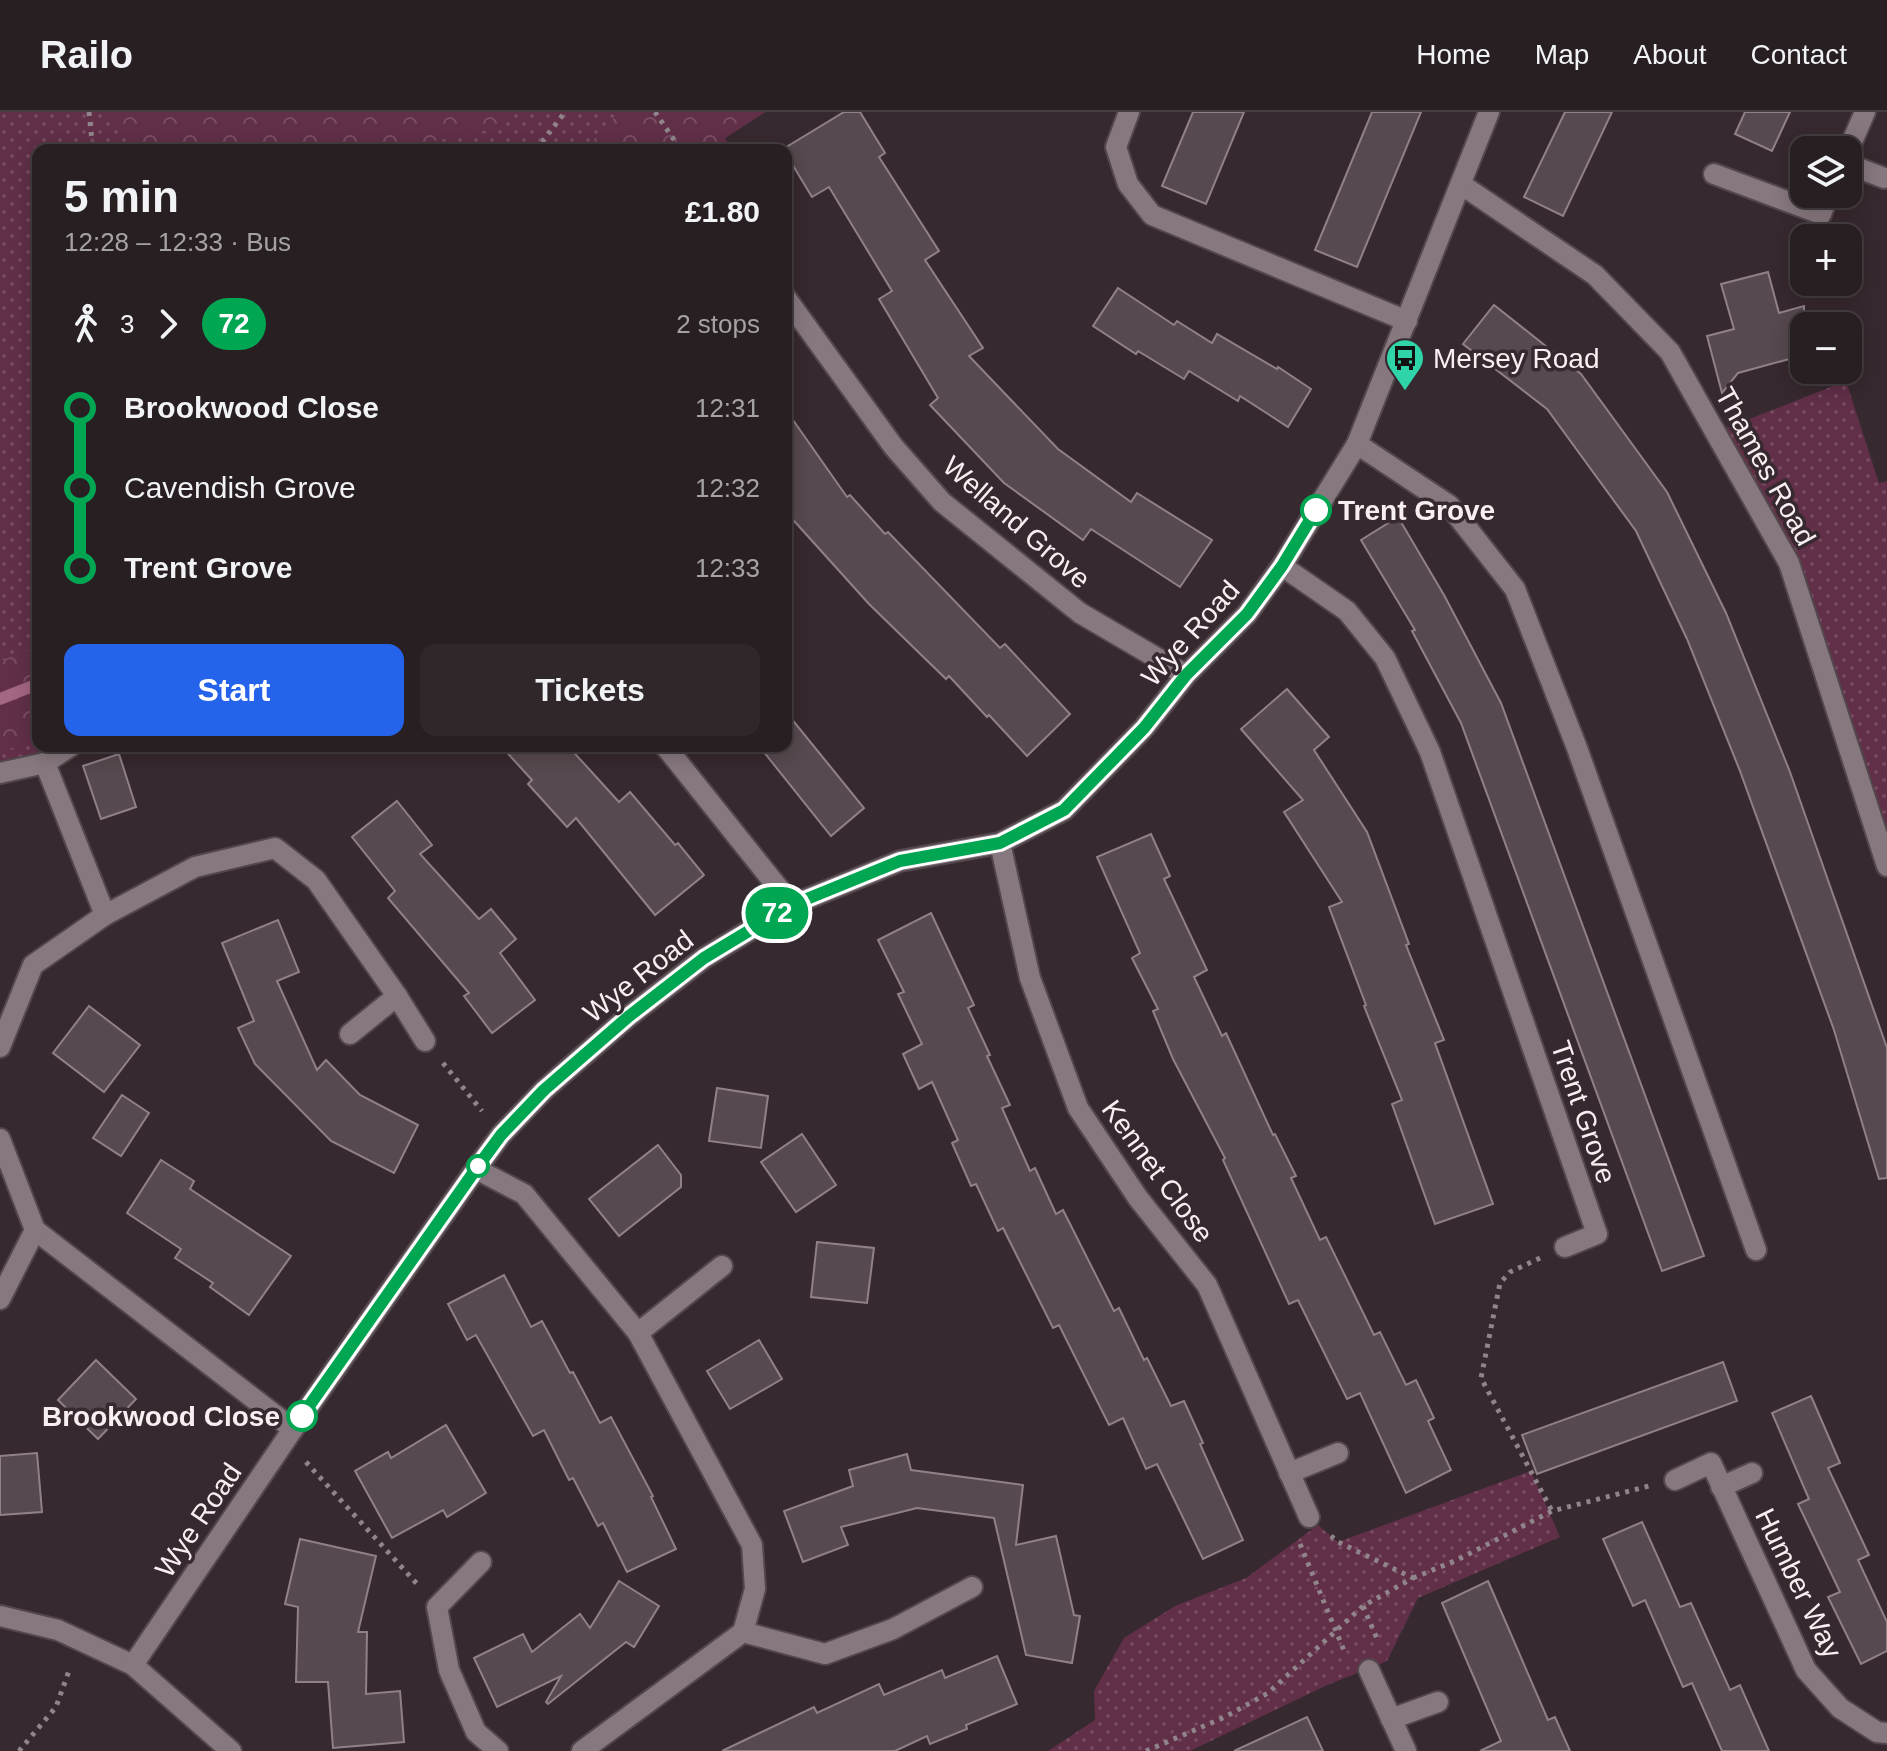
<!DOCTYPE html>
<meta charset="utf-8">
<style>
body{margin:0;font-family:Helvetica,sans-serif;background:#30272b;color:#f1f3f6;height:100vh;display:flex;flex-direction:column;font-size:30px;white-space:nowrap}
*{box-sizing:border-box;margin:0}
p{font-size:26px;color:#a5a2a6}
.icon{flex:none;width:44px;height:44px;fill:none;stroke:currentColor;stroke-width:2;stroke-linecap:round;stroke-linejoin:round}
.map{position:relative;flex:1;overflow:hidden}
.panel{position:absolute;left:32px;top:32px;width:760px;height:608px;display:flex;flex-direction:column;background:#281f23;border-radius:16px;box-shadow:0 4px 20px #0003,0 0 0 2px #443d41}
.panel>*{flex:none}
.badge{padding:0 16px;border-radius:26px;font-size:28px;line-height:52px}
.fabs{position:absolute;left:1790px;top:24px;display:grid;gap:16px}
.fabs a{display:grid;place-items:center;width:72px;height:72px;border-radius:16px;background:#281f23;box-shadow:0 4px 20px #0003,0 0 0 2px #443d41;font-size:40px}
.map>.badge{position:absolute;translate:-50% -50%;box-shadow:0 0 0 4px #fff}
.legs{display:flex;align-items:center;gap:12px;height:88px;padding:0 32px;font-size:26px}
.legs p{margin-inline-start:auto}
.summary{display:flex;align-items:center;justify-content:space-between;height:136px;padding:0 32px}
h1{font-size:44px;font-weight:600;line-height:60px}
.cta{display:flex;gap:16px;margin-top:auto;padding:16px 32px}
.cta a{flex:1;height:92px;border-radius:16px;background:#2563eb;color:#fff;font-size:32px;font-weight:600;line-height:92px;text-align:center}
.cta a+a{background:#30272b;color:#f1f3f6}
ul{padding:0 32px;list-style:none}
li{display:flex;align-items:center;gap:28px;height:80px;font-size:30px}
li i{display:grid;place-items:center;width:12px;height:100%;margin:0 10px;background:currentColor}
li i::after{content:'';width:20px;height:20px;margin:-10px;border:6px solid;border-radius:50%;background:#281f23}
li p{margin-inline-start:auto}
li:first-child i{background:linear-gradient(#0000 50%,currentColor 0)}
li:last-child i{background:linear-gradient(currentColor 50%,#0000 0)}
header{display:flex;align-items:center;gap:48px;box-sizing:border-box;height:112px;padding:0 40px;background:#281f23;border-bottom:2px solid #443d41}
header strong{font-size:38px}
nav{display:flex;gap:44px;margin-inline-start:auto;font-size:28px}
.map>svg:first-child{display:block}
</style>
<header>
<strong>Railo</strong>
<nav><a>Home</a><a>Map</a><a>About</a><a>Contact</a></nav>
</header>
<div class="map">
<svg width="1887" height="1639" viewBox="0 0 1887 1639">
<defs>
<pattern id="grass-dots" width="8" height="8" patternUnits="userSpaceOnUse" patternTransform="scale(2)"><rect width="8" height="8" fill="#612f48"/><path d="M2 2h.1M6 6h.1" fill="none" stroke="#784d63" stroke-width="1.8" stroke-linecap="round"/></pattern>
<pattern id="forest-crowns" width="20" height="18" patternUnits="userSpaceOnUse" patternTransform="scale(2)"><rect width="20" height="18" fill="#612f48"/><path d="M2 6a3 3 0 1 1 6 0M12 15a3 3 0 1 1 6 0" fill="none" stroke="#784d63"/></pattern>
</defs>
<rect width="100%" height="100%" fill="#36292f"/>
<g fill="url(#grass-dots)">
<path d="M 0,0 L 765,0 L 725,26 L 731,38 L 38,38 L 38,634 L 71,634 L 0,661 Z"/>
<path d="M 1846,269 L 1879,371 L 1887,369 L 1887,754 L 1789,451 L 1716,320 Z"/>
<path d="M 1531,1359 L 1560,1425 L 1418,1486 L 1387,1549 L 1325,1574 L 1190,1639 L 1048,1639 L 1095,1608 L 1094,1579 L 1124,1526 L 1175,1494 L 1246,1466 L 1318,1413 L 1338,1430 Z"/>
</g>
<g fill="url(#forest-crowns)">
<path d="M 112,0 L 517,0 L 488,18 L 391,38 L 136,38 L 111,5 Z"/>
<path d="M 620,0 L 765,0 L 725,26 L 731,38 L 583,38 Z"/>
<path d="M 38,535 L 38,630 L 33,633 L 0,638 L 0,549 Z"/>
</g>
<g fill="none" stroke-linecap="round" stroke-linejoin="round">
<path stroke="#a36683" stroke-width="12" d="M 0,587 L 38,572"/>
</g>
<g fill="#56494f" stroke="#908188" stroke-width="2">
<path d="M 844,0 L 860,0 L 885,41 L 879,45 L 939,139 L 925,148 L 983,236 L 969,244 L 1058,337 L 1131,390 L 1137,381 L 1212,428 L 1180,475 L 1091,417 L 1083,428 L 1004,371 L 930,293 L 938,286 L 879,187 L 892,179 L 829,75 L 812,85 L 783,37 Z"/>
<path d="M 1193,0 L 1244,0 L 1206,92 L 1162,74 Z"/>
<path d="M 1372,0 L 1421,0 L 1357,155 L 1315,138 Z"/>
<path d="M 1565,0 L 1612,0 L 1563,104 L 1524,85 Z"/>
<path d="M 1745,0 L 1790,0 L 1772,39 L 1735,22 Z"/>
<path d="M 1768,160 L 1779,201 L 1804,194 L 1804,243 L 1738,261 L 1722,281 L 1707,224 L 1734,217 L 1721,172 Z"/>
<path d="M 1118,176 L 1174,213 L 1177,209 L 1212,231 L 1217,222 L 1277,257 L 1278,255 L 1311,277 L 1288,315 L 1240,284 L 1238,289 L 1189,259 L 1184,267 L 1138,239 L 1136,242 L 1093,214 Z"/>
<path d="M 1494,193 L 1581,262 L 1667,380 L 1726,501 L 1790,660 L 1887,936 L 1887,1066 L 1879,1067 L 1834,918 L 1740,659 L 1687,527 L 1636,419 L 1547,297 L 1463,232 Z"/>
<path d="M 786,298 L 847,385 L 850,383 L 885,422 L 888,420 L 1000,536 L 1005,532 L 1070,602 L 1027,644 L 989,603 L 987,605 L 949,564 L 946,567 L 869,492 L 786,400 Z"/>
<path d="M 1398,405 L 1444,483 L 1501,591 L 1704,1144 L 1662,1159 L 1461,611 L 1412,519 L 1415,518 L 1361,428 Z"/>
<path d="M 1287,577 L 1329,625 L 1314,638 L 1367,720 L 1409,832 L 1406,833 L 1444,928 L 1435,931 L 1493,1092 L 1435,1112 L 1392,992 L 1402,988 L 1364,894 L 1366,893 L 1329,795 L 1342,790 L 1284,700 L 1303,688 L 1241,617 Z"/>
<path d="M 786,600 L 864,696 L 831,724 L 759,634 L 786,634 Z"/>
<path d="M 501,634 L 568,634 L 619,690 L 630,680 L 675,733 L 678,731 L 704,763 L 655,803 L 576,706 L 567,715 L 528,672 L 532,668 Z"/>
<path d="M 119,642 L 136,695 L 101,707 L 83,654 Z"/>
<path d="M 397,689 L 432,733 L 420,742 L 479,807 L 491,797 L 516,827 L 500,841 L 535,888 L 492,921 L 464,884 L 469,881 L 388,786 L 395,779 L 352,725 Z"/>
<path d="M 1151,722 L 1170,764 L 1164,767 L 1207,858 L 1194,865 L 1222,924 L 1226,921 L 1273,1023 L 1275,1022 L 1296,1064 L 1291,1066 L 1320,1128 L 1326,1125 L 1374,1223 L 1380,1220 L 1406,1273 L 1416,1268 L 1434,1306 L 1428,1309 L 1451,1358 L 1406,1381 L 1360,1281 L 1347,1287 L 1298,1188 L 1289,1192 L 1223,1048 L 1225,1046 L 1173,947 L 1153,899 L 1158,897 L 1132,846 L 1140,841 L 1097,745 Z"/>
<path d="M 931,801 L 974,893 L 968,896 L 990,943 L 987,944 L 1010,993 L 1002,996 L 1030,1059 L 1035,1056 L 1056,1102 L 1063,1098 L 1114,1199 L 1119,1196 L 1144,1248 L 1147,1246 L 1171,1294 L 1184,1289 L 1203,1331 L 1200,1332 L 1243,1428 L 1203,1447 L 1157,1352 L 1146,1357 L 1123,1306 L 1109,1313 L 1059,1213 L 1053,1216 L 1003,1116 L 998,1119 L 976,1072 L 971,1074 L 952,1031 L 958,1028 L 932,970 L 919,977 L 903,942 L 922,932 L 898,882 L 904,880 L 878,828 Z"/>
<path d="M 278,808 L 299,860 L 277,869 L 317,958 L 326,948 L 360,983 L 418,1013 L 394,1061 L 331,1029 L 255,952 L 238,916 L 254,909 L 222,831 Z"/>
<path d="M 89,894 L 140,933 L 104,980 L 53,941 Z"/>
<path d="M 717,976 L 768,984 L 761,1036 L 709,1029 Z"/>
<path d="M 122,983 L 149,1001 L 121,1044 L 93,1026 Z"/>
<path d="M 802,1022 L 836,1073 L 796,1100 L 761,1050 Z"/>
<path d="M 658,1033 L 681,1063 L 681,1075 L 619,1124 L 589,1087 Z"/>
<path d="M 161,1048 L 194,1069 L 190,1077 L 291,1144 L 249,1203 L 210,1175 L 213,1171 L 175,1146 L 181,1137 L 127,1101 Z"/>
<path d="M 817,1130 L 874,1136 L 867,1191 L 811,1185 Z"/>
<path d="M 504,1163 L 531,1215 L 542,1209 L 570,1261 L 573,1260 L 600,1311 L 611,1305 L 653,1384 L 651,1385 L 676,1437 L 627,1460 L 603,1411 L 598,1414 L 573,1366 L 569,1368 L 544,1318 L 533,1324 L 476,1223 L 467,1228 L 448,1192 Z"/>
<path d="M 759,1228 L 782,1267 L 730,1297 L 707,1259 Z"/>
<path d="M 96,1248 L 136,1287 L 98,1327 L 58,1288 Z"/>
<path d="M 1723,1250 L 1737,1289 L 1537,1362 L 1522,1323 Z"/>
<path d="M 1811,1284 L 1840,1351 L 1828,1356 L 1869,1443 L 1858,1448 L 1887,1510 L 1887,1539 L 1861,1552 L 1828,1485 L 1840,1480 L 1798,1392 L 1809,1387 L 1772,1301 Z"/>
<path d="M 446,1313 L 486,1381 L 447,1405 L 443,1398 L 392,1426 L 355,1359 L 388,1340 L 391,1346 Z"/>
<path d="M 37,1341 L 42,1400 L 0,1403 L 0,1344 Z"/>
<path d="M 907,1342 L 911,1358 L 1023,1373 L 1016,1433 L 1056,1424 L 1074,1503 L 1080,1504 L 1072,1551 L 1026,1543 L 994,1406 L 917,1396 L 841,1415 L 848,1433 L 803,1450 L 784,1399 L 853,1374 L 849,1358 Z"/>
<path d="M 1642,1410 L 1680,1495 L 1691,1491 L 1730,1578 L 1740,1573 L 1769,1639 L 1722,1639 L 1692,1571 L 1683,1575 L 1645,1488 L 1633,1494 L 1603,1427 Z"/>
<path d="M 300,1427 L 376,1444 L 358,1520 L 367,1520 L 366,1582 L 400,1579 L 404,1630 L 333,1636 L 328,1570 L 296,1570 L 298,1495 L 285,1492 Z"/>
<path d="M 619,1469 L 659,1494 L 634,1535 L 626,1530 L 548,1592 L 546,1590 L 561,1564 L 497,1595 L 474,1546 L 523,1522 L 532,1540 L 580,1502 L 590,1516 Z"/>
<path d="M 1488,1469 L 1548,1608 L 1555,1605 L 1570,1639 L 1480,1639 L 1501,1629 L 1442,1491 Z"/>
<path d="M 997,1544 L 1017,1592 L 966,1613 L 967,1617 L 930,1632 L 927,1624 L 895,1639 L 722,1639 L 814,1595 L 817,1601 L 879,1572 L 884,1583 L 942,1558 L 945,1566 Z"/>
<path d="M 1307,1605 L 1323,1639 L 1234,1639 Z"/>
</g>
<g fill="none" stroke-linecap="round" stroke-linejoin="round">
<g stroke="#52474c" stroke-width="24">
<g id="service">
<path d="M 1714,62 L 1821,102"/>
<path d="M 1357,332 L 1449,393 L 1515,477 L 1577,636 L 1756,1138"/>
</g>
</g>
<g stroke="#52474c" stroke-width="24">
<g id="minor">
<path d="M 1129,0 L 1116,35 L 1128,72 L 1152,103 L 1407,209"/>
<path d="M 1848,39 L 1865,0"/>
<path d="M 1848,52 L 1884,66"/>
<path d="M 1462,73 L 1595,163 L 1670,240 L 1789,451 L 1887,754"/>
<path d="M 1821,102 L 1829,82"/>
<path d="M 786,186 L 893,334 L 942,390 L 1080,501 L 1186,563"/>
<path d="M 1282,454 L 1347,499 L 1385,546 L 1430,640 L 1597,1122 L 1565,1135"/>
<path d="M 665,634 L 792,793"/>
<path d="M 45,651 L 105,803"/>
<path d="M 0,661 L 45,651 L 71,634"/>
<path d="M 1000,731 L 1030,866 L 1078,996 L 1138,1086 L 1207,1173 L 1309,1405"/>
<path d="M 350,922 L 397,884"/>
<path d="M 0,935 L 33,853 L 105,803 L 195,755 L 275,736 L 316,768 L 397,884 L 425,929"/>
<path d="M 0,1027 L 35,1118 L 293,1317"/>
<path d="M 476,1057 L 524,1082 L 638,1221 L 752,1433 L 755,1477 L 743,1520 L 582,1639"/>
<path d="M 0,1187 L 35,1118"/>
<path d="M 638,1221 L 722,1154"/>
<path d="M 1289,1361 L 1338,1341"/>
<path d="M 1675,1368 L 1711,1351 L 1806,1558 L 1840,1596 L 1877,1620 L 1887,1621"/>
<path d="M 1721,1375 L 1752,1361"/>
<path d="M 481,1450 L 437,1495 L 449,1558 L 476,1620 L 498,1639"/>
<path d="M 0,1504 L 58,1518 L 133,1553 L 231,1639"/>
<path d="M 743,1520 L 825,1542 L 893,1517 L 972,1475"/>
<path d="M 133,1553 L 293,1317 L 476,1057 L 501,1023 L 544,978 L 628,905 L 704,846 L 792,793 L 900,749 L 1000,731 L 1064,698 L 1144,616 L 1186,563 L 1247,502 L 1282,454 L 1357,332 L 1489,0"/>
<path d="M 1369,1558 L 1406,1639"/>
<path d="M 1391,1607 L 1438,1590"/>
</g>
</g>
<g stroke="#90858a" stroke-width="5" stroke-dasharray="4 6" stroke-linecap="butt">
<path d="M 89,0 L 93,38"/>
<path d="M 655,0 L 681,38"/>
<path d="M 536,38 L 565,0"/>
<path d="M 443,951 L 482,999"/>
<path d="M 1540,1146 L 1510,1160 L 1500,1171 L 1481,1266 L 1552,1399"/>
<path d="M 306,1350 L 418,1473"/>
<path d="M 1300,1432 L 1345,1541"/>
<path d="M 1413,1466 L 1457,1448 L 1552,1399 L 1649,1374"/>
<path d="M 1363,1494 L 1378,1529"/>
<path d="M 19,1639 L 56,1595 L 70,1556"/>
<path d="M 1146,1639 L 1225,1605 L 1268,1581 L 1363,1494 L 1413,1466 L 1338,1430 L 1331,1424"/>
</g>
<use href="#service" stroke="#86787e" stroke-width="20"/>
<use href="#minor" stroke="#86787e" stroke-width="20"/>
</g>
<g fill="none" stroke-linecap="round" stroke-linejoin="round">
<g stroke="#fff" stroke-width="18">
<path id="line-1" d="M 302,1304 L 476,1057 L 501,1023 L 544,978 L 628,905 L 704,846 L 792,793 L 900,749 L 1000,731 L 1064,698 L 1144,616 L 1186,563 L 1247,502 L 1282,454 L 1316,398"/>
</g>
<use href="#line-1" stroke="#00a651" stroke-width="12"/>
</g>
<defs>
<g id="bus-pin" transform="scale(2)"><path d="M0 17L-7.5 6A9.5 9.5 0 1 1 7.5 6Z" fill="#30d4a9" stroke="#36292f"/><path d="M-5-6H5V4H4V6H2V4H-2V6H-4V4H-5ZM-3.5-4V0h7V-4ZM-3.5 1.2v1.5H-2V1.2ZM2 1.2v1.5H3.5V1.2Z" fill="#111"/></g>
</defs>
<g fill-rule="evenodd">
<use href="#bus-pin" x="1405" y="246"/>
</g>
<g fill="#fff" stroke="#00a651" stroke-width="4">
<circle cx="1316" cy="398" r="14"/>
<circle cx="478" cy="1054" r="10"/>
<circle cx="302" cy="1304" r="14"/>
</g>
<g text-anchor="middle" stroke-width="7" stroke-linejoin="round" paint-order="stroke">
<g font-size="28" fill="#f8eff3" stroke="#36292f" text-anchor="start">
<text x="1433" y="256">Mersey Road</text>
</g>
<g font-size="28" fill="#f8eff3" stroke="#36292f">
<text transform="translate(1766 354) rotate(61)" y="10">Thames Road</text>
<text transform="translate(1017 410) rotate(41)" y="10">Welland Grove</text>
<text transform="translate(1190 521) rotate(-48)" y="10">Wye Road</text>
<text transform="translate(638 864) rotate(-38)" y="10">Wye Road</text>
<text transform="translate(1584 1000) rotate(71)" y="10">Trent Grove</text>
<text transform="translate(1158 1059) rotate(54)" y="10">Kennet Close</text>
<text transform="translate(198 1408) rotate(-56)" y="10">Wye Road</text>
<text transform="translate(1799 1471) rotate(64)" y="10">Humber Way</text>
</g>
<g font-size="28" font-weight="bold" fill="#f8eff3" stroke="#36292f" text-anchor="start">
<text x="1338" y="408">Trent Grove</text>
<text x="280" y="1314" text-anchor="end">Brookwood Close</text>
</g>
</g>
</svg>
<div class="fabs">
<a><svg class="icon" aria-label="layers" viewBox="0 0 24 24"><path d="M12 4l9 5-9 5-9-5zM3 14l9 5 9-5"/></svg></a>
<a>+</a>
<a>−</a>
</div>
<b class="badge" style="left:777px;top:801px;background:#00a651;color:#fff">72</b>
<section class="panel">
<div class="summary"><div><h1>5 min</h1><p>12:28 – 12:33 · Bus</p></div><b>£1.80</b></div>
<div class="legs"><svg class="icon" aria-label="walk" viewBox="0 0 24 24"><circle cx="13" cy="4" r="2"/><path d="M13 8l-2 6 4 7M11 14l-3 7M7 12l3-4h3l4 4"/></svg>3<svg class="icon" aria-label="forward" viewBox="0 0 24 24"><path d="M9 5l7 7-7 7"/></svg><b class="badge" style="background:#00a651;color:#fff">72</b><p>2 stops</p></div>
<ul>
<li><i style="color:#00a651"></i><b>Brookwood Close</b><p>12:31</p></li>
<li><i style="color:#00a651"></i><span>Cavendish Grove</span><p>12:32</p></li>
<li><i style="color:#00a651"></i><b>Trent Grove</b><p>12:33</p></li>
</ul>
<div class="cta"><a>Start</a><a>Tickets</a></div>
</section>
</div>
